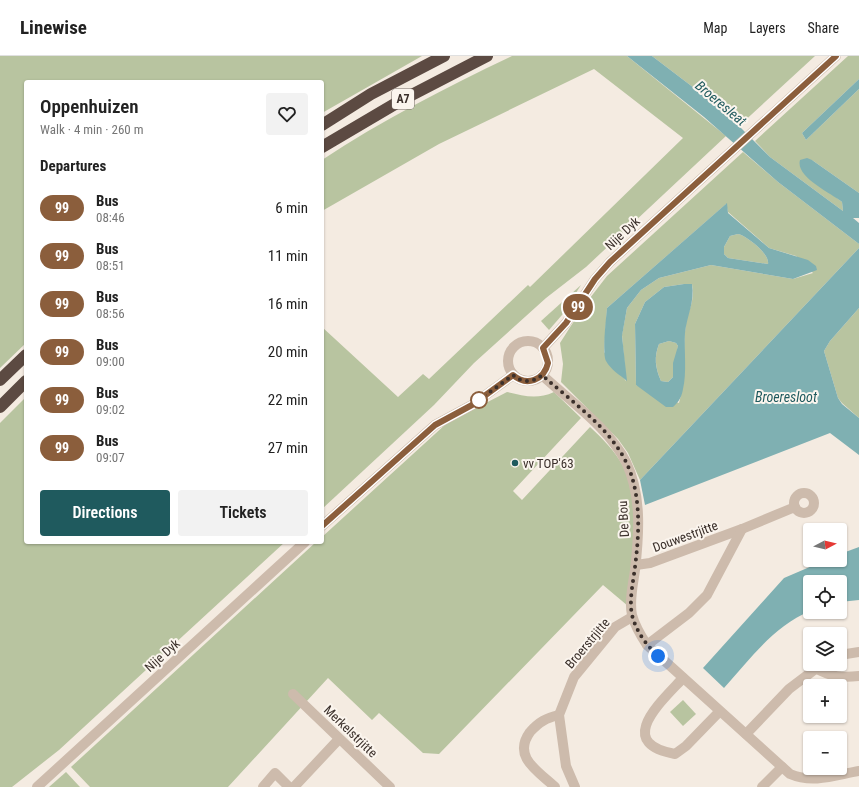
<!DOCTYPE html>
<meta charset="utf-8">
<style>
body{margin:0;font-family:"Roboto Condensed",sans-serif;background:#f2f2f2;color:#222;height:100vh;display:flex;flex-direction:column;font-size:15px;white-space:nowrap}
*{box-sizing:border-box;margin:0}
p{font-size:13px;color:#767676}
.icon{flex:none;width:22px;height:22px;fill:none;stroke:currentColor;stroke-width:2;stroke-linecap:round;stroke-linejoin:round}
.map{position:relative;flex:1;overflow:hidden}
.details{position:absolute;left:24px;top:24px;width:300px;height:464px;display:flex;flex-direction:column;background:#fff;border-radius:4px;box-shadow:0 1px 3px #0004}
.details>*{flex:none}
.badge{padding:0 8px;border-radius:13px;font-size:14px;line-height:26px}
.needle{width:26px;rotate:83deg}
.buttons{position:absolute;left:803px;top:467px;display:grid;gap:8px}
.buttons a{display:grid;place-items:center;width:44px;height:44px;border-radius:4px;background:#fff;box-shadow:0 1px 3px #0004;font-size:20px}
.you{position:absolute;width:20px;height:20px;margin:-10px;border:3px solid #fff;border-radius:50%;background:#1a73e8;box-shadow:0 0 0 6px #1a73e833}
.map>.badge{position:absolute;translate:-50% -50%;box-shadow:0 0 0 2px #fff}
h2{padding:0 16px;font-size:15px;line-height:36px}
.round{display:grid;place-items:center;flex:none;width:42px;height:42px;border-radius:4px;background:#f2f2f2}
.head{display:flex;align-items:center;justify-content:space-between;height:68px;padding:0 16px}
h1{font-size:19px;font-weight:600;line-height:30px}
.cta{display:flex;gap:8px;margin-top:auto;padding:8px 16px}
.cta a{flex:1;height:46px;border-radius:4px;background:#1f5a5e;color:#fff;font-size:16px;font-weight:600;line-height:46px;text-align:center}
.cta a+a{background:#f2f2f2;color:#222}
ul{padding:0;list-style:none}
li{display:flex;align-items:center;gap:12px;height:48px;padding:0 16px}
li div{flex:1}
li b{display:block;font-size:15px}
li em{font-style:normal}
li .badge{min-width:44px;font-weight:700;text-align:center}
header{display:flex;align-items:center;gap:24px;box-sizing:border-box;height:56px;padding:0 20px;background:#fff;border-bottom:1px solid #e0e0e0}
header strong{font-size:19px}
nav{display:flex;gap:22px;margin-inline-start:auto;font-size:14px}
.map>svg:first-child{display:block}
</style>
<header>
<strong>Linewise</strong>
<nav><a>Map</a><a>Layers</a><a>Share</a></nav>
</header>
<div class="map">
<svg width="859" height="731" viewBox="0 0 859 731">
<rect width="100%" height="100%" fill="#f4ebe1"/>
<g fill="#b8c4a0" fill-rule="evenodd">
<path d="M 0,0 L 422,0 L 322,57 L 322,26 L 26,26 L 26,287 L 0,312 Z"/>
<path d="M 512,0 L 627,0 L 726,80 L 586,211 L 546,242 L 474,307 L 434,349 L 322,453 L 322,271 L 398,341 L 423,318 L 429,323 L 528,229 L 530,231 L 683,82 L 594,13 L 439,88 L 322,155 L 322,104 C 382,64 447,31 512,0 Z"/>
<path d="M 652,0 L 815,0 L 739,70 L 723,54 Z"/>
<path d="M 848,0 L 859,0 L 859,23 L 802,77 L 806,84 L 859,33 L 859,137 L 812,104 L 833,139 L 842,146 L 843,155 L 770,101 L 755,85 Z"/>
<path d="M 743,96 L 778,126 L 859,188 L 859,192 L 640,424 L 628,397 L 618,383 L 561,326 L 563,308 L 560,287 L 583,251 L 607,220 ZM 726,148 L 728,156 L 769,192 L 796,200 L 813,217 L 793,223 L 711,209 L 659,222 L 641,234 L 627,252 L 622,279 L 626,325 L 604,296 L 607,252 ZM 684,228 L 692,228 C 695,246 689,251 686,267 C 682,294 687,321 679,347 L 636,329 L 635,268 L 645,246 L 664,231 Z"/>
<path d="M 738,178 C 747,180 770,198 768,208 L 728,202 L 724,198 L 724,191 L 730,180 Z"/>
<path d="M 581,229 L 562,259 L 549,274 L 541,265 Z"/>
<path d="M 859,252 L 859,362 L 842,347 L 838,342 L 824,295 L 830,285 Z"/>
<path d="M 669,285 L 676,287 L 678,290 L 673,321 L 668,326 L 661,325 C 655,311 654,301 659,288 Z"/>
<path d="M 507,336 C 524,340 537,344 554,336 L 581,362 L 513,435 L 522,444 L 590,371 C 603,383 615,395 623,410 C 644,449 629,508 628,550 L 603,529 L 439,698 L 423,697 L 379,657 L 372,664 L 328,622 L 228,731 L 90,731 L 71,711 L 316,486 L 322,486 L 322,481 L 447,367 Z"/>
<path d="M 26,341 L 26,486 L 285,486 L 59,694 L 12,731 L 0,731 L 0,367 Z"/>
<path d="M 683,644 L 696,658 L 683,670 L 670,656 Z"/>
<path d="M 66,716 L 80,731 L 49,731 Z"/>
</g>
<g fill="#7fb0b2" fill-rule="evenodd">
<path d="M 627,0 L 652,0 L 723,54 L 770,101 L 843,155 L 842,146 C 831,137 795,121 800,104 L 807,102 L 812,104 L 859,137 L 859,162 L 853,162 L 859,167 L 859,188 L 778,126 L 704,61 Z"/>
<path d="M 859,23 L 859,33 L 806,84 L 802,77 Z"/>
<path d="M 727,147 L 728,157 L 769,192 L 808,204 L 816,210 L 817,214 L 793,223 L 711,209 L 659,222 L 641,234 L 627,252 L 622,280 L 627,325 C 620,319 611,314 606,305 C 602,297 606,263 607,252 ZM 738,178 C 747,180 770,198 768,208 L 728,202 L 724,198 L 724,191 L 730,180 Z"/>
<path d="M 859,192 L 859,252 L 830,285 L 824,295 L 838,342 L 842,348 L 859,362 L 859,399 L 830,377 L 645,449 L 640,424 Z"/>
<path d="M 684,228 L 692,228 C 695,246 687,259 685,277 C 684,294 687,317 683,333 C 682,340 679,346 673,351 L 666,351 L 636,329 L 635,268 L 645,246 L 664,231 ZM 669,285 L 676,287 L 678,290 L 673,307 L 673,321 L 668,326 L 661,325 C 655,311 654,301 659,288 Z"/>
<path d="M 859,491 L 859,544 L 840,546 L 840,526 L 810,526 L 810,555 C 773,571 750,603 724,632 L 703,612 L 784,522 L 826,504 L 840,504 L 840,498 Z"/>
</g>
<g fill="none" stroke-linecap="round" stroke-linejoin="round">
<g stroke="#cdbbac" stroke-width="10">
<circle cx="804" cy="447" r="10"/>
<path d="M 636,509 L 650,507 L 742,473 L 795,451"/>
<path d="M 647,589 L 689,557 L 707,539 L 742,473"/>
<path d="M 840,599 L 859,596"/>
<path d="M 815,612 C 831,621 842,622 859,620"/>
<path d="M 683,622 C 661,646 614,687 675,698 L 686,690 L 719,656"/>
<path d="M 293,638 L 390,731"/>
<path d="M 746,678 L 789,633 L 822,608"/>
<path d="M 263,731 L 275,717 L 289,731"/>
<path d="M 294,731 L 339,683"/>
<path d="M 555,731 C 538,715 512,701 530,676 C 539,666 546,662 559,659"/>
<path d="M 575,731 L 566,710 L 559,659 L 574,621 L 615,571 L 632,561"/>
<path d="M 762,731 L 782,711"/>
</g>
<g stroke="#cdbbac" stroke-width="10">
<circle cx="528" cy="305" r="20"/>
<path d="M 543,292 L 566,267 L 595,223 L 610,206 L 836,0"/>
<path d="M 542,319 C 571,346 608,371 626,406 C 642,439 639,479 635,514 C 633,529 629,545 632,559 C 635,570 641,580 647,589 L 790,718 C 813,728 836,719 859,715"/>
<path d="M 322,470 L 435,369 L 472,349 L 513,319"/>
<path d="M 37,731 L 305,486"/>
</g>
<g stroke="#5c4a42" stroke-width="12">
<path d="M 322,69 L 371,38 L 444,0"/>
<path d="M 322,91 L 400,45 L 487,0"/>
<path d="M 0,324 L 26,299"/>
<path d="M 0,351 L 26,325"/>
</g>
</g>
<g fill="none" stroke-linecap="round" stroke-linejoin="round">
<g stroke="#fff" stroke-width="9">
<path id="line" d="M 322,470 L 435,369 L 472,349 L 513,319 C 527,331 544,324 548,307 L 543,292 L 566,267 L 595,223 L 610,206 L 836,0"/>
</g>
<use href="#line" stroke="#8b5e3c" stroke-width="6"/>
<path stroke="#3b302b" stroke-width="4" stroke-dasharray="0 7.2" d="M 479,344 L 513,319 C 522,327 533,327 542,319 C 573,347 615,375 630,415 C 641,446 639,479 635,511 C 633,527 629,544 632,559 C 636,575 646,589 658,600"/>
</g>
<circle fill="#fff" stroke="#8b5e3c" stroke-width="2" cx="479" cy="344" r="8"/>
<circle fill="#1f5a5e" stroke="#fbf5ee" stroke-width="1.5" cx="515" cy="407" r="4"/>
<g text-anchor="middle" stroke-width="4" stroke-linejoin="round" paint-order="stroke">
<rect fill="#fbf5ee" stroke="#756b66" stroke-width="1" x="392" y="33" width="22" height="20" rx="3"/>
<g font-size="12" font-weight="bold" fill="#3b302b">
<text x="403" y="47">A7</text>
</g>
<g font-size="13" fill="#3b302b" stroke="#fbf5ee">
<text transform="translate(622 177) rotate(-43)" y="5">Nije Dyk</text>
<text transform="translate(623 463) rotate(-93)" y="5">De Bou</text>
<text transform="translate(685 480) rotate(-20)" y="5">Douwestrjitte</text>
<text transform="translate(587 587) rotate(-50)" y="5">Broerstrjitte</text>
<text transform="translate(162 599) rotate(-42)" y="5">Nije Dyk</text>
<text transform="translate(351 675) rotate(44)" y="5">Merkelstrjitte</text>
</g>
<g font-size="13" fill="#3b302b" stroke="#fbf5ee" text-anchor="start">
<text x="523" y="412">vv TOP'63</text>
</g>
<g font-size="14" font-style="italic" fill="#1f5a5e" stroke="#fbf5ee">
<text transform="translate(721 47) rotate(40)" y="5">Broeresleat</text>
<text x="786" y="346">Broeresloot</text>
</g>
</g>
</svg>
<div class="buttons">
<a><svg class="needle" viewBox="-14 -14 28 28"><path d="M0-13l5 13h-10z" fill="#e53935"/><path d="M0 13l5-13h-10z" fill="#767676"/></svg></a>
<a><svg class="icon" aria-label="locate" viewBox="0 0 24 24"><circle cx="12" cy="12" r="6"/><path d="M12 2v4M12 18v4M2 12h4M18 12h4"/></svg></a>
<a><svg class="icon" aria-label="layers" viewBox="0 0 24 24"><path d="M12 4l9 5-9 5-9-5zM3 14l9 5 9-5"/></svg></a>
<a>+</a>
<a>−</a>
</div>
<div class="you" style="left:658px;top:600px"></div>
<b class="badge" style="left:578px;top:251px;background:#8b5e3c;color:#fff">99</b>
<section class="details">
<div class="head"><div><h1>Oppenhuizen</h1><p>Walk · 4 min · 260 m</p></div><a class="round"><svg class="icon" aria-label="heart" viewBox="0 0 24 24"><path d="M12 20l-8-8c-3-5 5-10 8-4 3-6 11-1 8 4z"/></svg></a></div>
<h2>Departures</h2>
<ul>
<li><span class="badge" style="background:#8b5e3c;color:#fff">99</span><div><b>Bus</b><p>08:46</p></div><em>6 min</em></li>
<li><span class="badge" style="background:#8b5e3c;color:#fff">99</span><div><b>Bus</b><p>08:51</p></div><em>11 min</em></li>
<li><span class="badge" style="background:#8b5e3c;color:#fff">99</span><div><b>Bus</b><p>08:56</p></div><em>16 min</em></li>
<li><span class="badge" style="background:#8b5e3c;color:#fff">99</span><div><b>Bus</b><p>09:00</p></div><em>20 min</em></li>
<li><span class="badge" style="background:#8b5e3c;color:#fff">99</span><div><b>Bus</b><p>09:02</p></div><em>22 min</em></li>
<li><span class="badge" style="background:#8b5e3c;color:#fff">99</span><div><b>Bus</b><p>09:07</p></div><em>27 min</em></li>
</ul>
<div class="cta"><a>Directions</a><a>Tickets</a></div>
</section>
</div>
